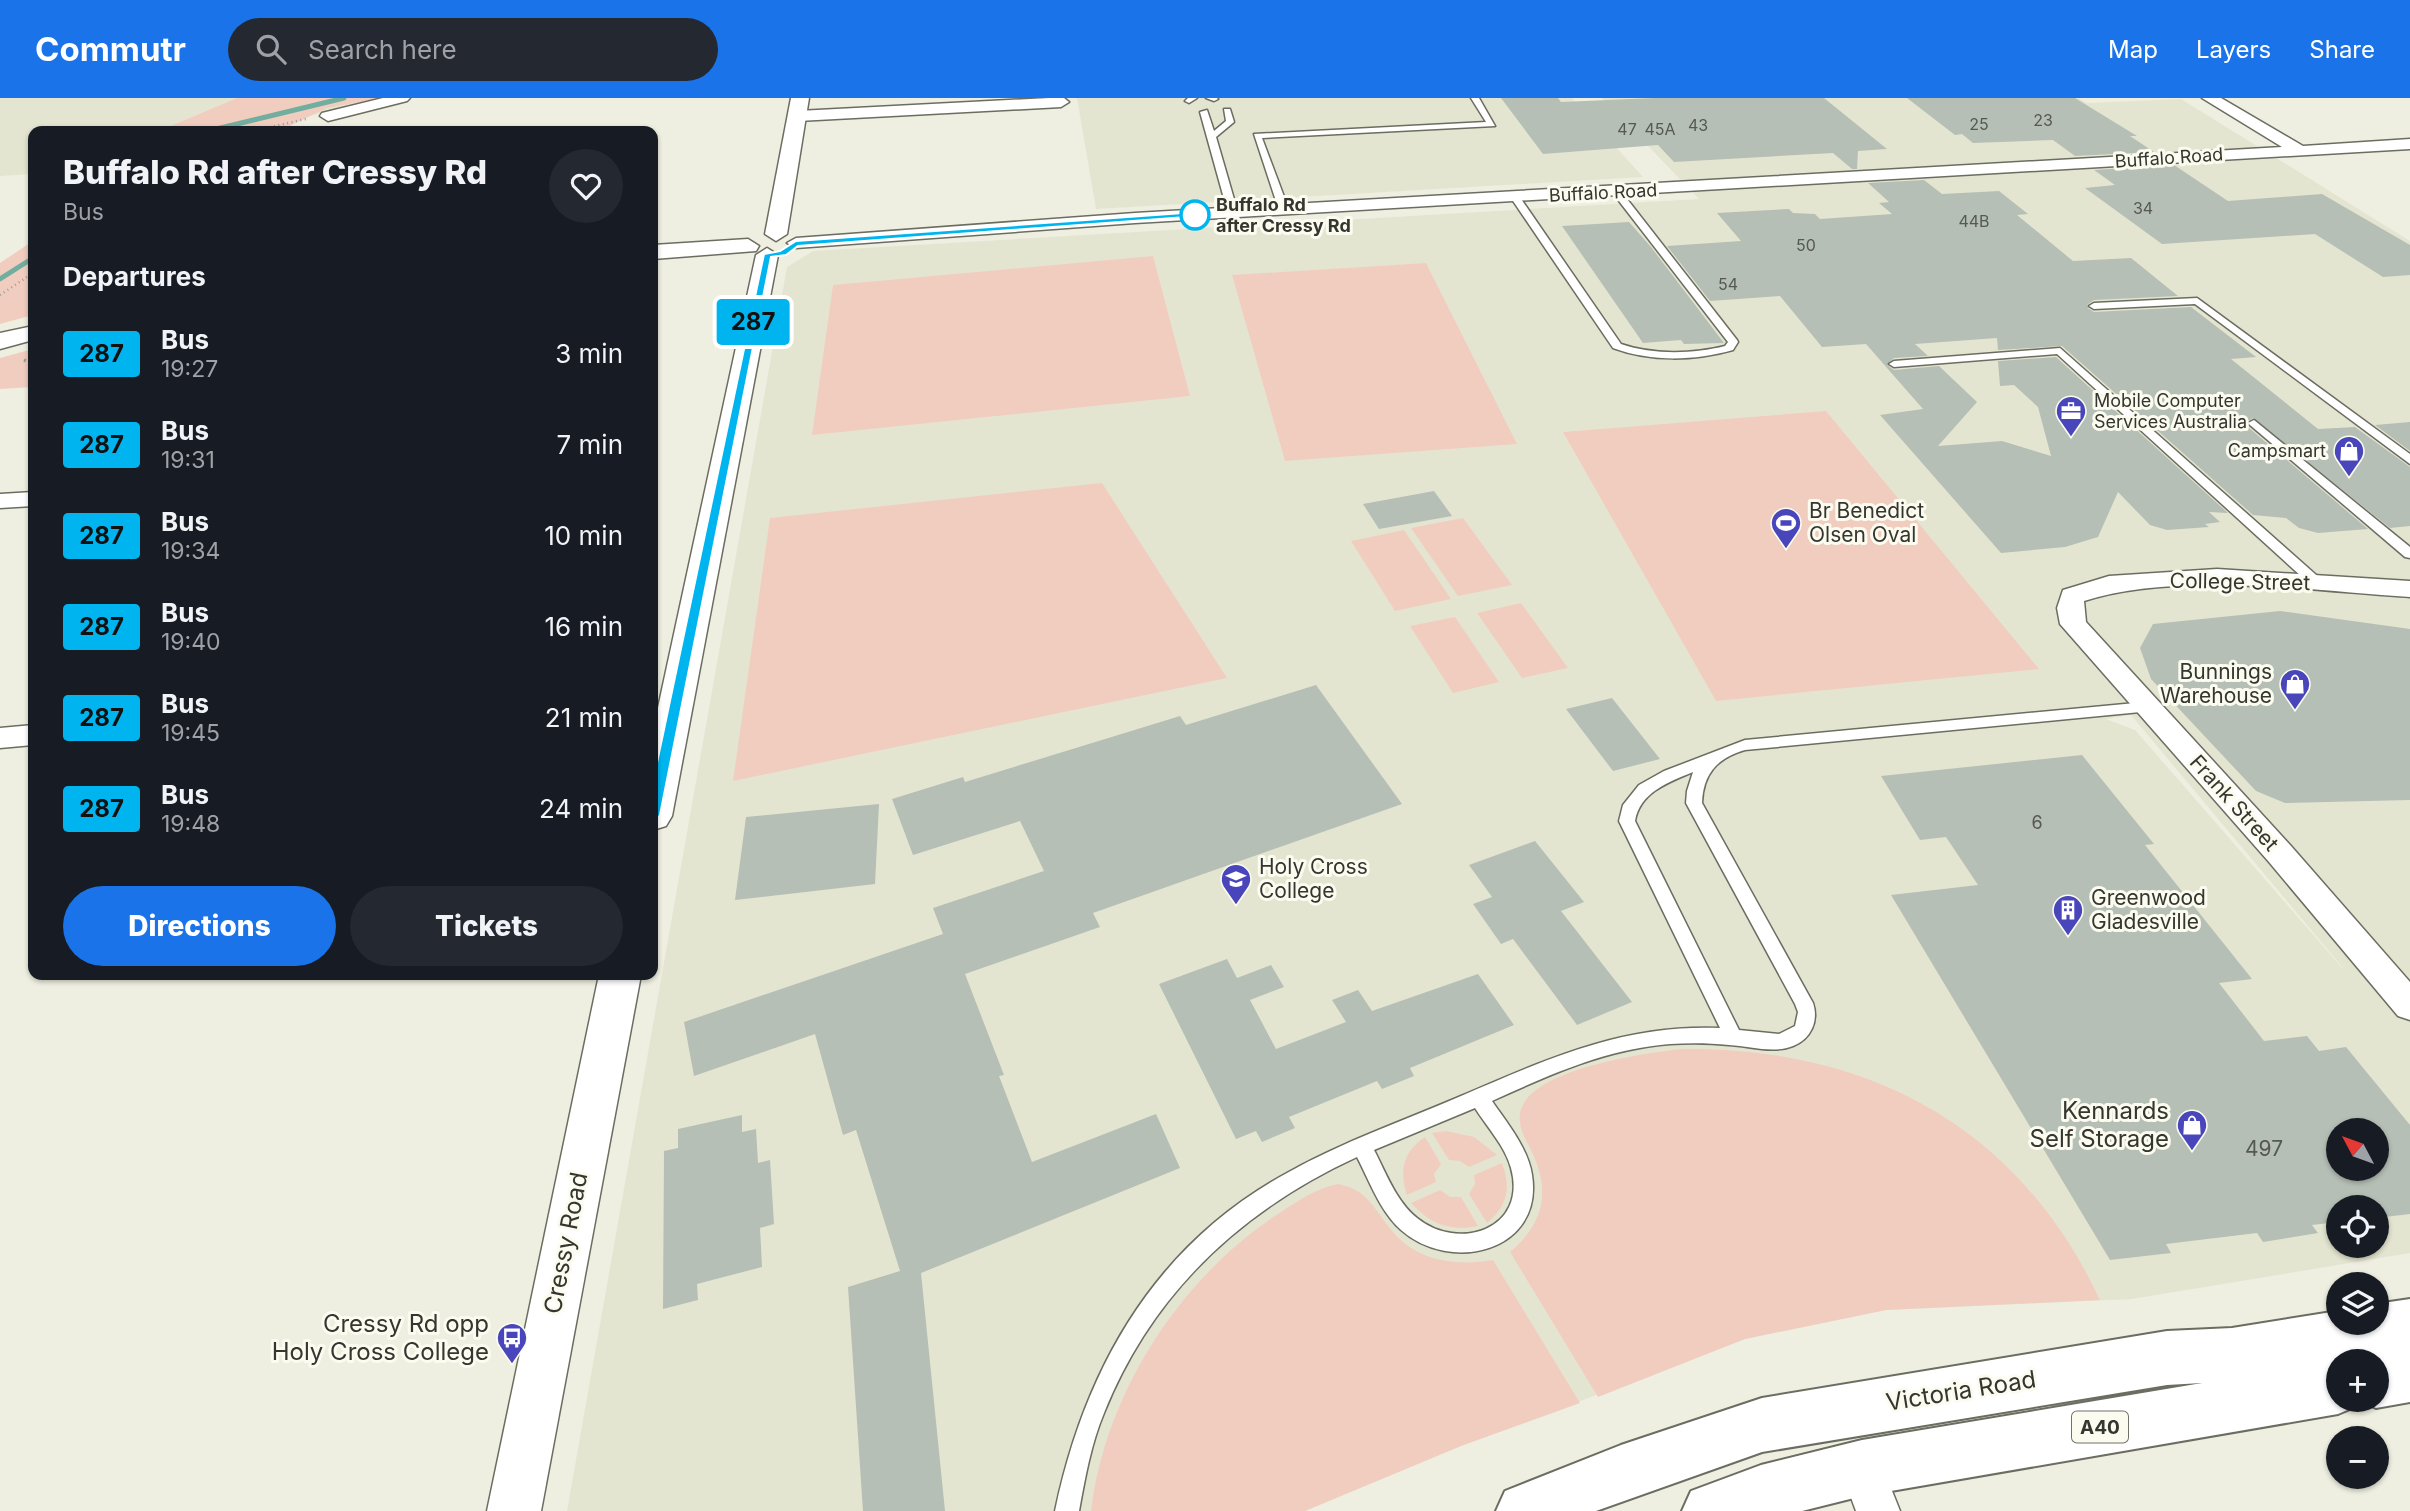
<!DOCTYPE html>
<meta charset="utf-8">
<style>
body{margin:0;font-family:Inter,sans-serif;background:#242831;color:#f1f3f6;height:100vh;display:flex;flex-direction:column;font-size:26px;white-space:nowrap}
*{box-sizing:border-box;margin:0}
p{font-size:23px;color:#9ea1a6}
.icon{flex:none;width:38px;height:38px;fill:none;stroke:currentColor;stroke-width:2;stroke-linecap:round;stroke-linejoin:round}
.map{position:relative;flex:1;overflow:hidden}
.sheet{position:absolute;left:28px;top:28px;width:630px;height:854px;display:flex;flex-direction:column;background:#171b24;border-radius:14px;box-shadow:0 2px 5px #0004}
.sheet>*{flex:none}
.badge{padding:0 14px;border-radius:5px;font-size:24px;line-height:46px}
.needle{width:46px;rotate:311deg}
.tools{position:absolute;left:2326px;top:1020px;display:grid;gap:14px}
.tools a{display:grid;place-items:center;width:63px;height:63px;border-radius:50%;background:#171b24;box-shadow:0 2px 5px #0004;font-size:35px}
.map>.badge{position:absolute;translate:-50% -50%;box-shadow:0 0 0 4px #fff}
h2{padding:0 35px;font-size:26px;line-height:63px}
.round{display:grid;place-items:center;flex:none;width:74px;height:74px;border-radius:37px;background:#242831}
.head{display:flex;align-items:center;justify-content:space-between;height:119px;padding:0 35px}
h1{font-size:33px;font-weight:800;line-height:52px}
.primary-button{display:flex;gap:14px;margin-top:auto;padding:14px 35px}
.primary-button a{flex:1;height:80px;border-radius:42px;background:#1a73e8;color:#fff;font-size:28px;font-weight:800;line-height:80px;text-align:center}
.primary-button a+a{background:#242831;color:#f1f3f6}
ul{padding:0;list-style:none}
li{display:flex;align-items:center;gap:21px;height:91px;padding:0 35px}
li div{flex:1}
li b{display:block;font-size:26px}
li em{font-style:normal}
li .badge{min-width:77px;font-weight:700;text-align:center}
header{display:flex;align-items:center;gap:42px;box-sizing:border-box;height:98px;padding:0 35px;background:#1a73e8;color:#fff}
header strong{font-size:33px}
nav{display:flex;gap:38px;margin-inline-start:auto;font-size:24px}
.search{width:490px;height:63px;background:#242831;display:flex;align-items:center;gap:18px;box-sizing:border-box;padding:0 24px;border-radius:38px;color:#9ea1a6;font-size:26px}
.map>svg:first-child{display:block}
</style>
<header>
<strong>Commutr</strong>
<div class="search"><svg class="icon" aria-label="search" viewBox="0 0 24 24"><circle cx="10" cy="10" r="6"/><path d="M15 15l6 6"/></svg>Search here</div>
<nav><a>Map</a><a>Layers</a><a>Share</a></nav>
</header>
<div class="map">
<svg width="2410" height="1413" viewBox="0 0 2410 1413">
<rect width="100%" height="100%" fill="#eeefe1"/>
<g fill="#e4e5d0" fill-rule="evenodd">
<path d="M 0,0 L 375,0 L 255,33 L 33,33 L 33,76 L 0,78 Z"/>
<path d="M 1077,0 L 1572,0 L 1643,79 L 1096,111 Z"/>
<path d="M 1602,0 L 2078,0 L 2087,5 L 2181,1 L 2410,143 L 2410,1155 L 2132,1201 L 1886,1212 L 1745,1241 L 1461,1348 L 1305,1413 L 567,1413 L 787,169 L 813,153 L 1699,101 ZM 2131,617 L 2343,870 L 2343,871 L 2135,632 L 2106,621 ZM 2338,1032 L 2376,1032 L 2376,1071 L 2338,1071 ZM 2338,1110 L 2376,1110 L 2376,1148 L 2338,1148 Z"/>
</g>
<g fill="#f1cdc0">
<path d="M 237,0 L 380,0 L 327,10 L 279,33 L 159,33 Z"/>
<path d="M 33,143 L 33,217 L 0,226 L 0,165 Z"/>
<path d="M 1153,158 L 1190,298 L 812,337 L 833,187 Z"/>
<path d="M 1426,165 L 1517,346 L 1285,363 L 1232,177 Z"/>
<path d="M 33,251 L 33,289 L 0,291 L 0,260 Z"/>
<path d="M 1826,313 L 2039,571 L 1716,603 L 1563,334 Z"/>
<path d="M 1102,385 L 1227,580 L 733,683 L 770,420 Z"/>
<path d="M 1463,420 L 1512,487 L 1458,498 L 1411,430 Z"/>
<path d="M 1404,432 L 1451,501 L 1395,513 L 1351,443 Z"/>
<path d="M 1521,505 L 1568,570 L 1522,580 L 1477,515 Z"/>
<path d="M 1455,519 L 1499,584 L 1453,595 L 1410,528 Z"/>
<path d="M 1682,951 C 1870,949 2019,1029 2100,1202 L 1886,1212 L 1745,1241 L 1598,1299 L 1510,1154 C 1545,1124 1551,1092 1530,1050 C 1524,1039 1518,1028 1520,1015 C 1528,971 1645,955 1682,951 Z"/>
<path d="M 1446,1033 L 1474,1039 L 1497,1057 L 1469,1069 L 1460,1063 L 1449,1062 L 1432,1035 Z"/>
<path d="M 1425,1039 L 1441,1066 L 1434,1076 L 1436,1084 L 1407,1097 C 1399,1072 1403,1054 1425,1039 Z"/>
<path d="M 1502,1065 C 1511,1089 1508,1108 1487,1125 L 1469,1096 L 1475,1086 L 1474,1077 Z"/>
<path d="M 1338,1086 C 1368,1091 1375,1113 1393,1134 C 1418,1164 1458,1168 1493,1162 L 1580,1305 L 1461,1348 L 1305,1413 L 1091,1413 C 1105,1295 1181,1178 1281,1114 C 1299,1102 1317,1090 1338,1086 Z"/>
<path d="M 1440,1092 L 1450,1099 L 1461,1099 L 1478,1128 C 1451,1134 1430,1126 1411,1105 Z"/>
</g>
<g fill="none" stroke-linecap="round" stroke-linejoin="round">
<g stroke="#72ae9f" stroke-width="5">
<path d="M 208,33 L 344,0"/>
<path d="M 0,181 L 33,160"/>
</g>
</g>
<g fill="#b6bfb5" fill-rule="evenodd">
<path d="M 1501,0 L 1558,0 L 1561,4 L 1655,0 L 1824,0 L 1887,51 L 1858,53 L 1857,71 L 1852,71 L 1833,55 L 1674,64 L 1658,47 L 1543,56 Z"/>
<path d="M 1907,0 L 2075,0 L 2137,38 L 2130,38 L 2154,54 L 2075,58 L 2053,42 L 1973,45 L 1962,36 L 1955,37 Z"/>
<path d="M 2174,67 L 2228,103 L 2322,96 L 2410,147 L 2410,177 L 2383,179 L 2315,136 L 2162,146 L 2085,90 L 2115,87 L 2094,72 Z"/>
<path d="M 1924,82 L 1942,96 L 1999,93 L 2028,116 L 2017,117 L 2073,163 L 2131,160 L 2178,198 L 2094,202 L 2087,207 L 2088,210 L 2094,214 L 2191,209 L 2256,259 L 2231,261 L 2318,331 L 2355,329 L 2410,369 L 2410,428 L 2390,430 L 2253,320 L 2245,325 L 2248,329 L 2368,431 L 2318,435 L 2299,430 L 2286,420 L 2253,417 L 2062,248 L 1998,252 L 1997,240 L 1915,246 L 1928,258 L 1894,260 L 1887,267 L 1894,272 L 1939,268 L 1977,304 L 1938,348 L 2002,343 L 2051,358 L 2038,309 L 2014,287 L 2000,288 L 1998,263 L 2056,259 L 2228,415 L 2209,414 L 2220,424 L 2205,426 L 2209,429 L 2167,432 L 2150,427 L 2118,394 L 2098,439 L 2065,449 L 2001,455 L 1880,317 L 1923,311 L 1866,246 L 1822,249 L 1780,198 L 1710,203 L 1667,148 L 1741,143 L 1717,115 L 1789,111 L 1793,115 L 1815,116 L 1820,121 L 1892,116 L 1879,105 L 1889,104 L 1868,85 Z"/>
<path d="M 1629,124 L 1651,149 L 1724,245 L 1684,246 L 1681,242 L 1643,245 L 1562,128 Z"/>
<path d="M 2410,324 L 2410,353 L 2375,327 Z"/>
<path d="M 1434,393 L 1452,418 L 1379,431 L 1363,406 Z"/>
<path d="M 2280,513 L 2410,531 L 2410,702 L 2285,705 L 2256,693 L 2151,581 L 2140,550 L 2153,526 Z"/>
<path d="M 1316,587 L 1402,706 L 1093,815 L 1100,829 L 965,876 L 1004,977 L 999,978 L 1032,1064 L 1156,1016 L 1180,1070 L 921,1175 L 945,1413 L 863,1413 L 848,1189 L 900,1173 L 856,1032 L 843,1037 L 815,936 L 694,978 L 684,924 L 943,836 L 933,810 L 1044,773 L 1020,723 L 913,757 L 892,701 L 963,679 L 965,684 L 1180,618 L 1186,627 Z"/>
<path d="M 1612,600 L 1660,661 L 1613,673 L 1566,611 Z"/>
<path d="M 2082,657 L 2154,746 L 2145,747 L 2252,881 L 2219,885 L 2264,943 L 2307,938 L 2319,953 L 2346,949 L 2410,1027 L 2410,1116 L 2376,1120 L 2376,1110 L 2338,1110 L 2338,1124 L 2312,1127 L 2318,1135 L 2263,1144 L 2257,1135 L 2166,1146 L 2171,1155 L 2110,1162 L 1891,797 L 1978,787 L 1946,739 L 1920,742 L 1881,678 ZM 2338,1032 L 2376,1032 L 2376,1071 L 2338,1071 Z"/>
<path d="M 879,706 L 875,786 L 735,802 L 746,719 Z"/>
<path d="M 1535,743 L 1584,804 L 1561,813 L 1632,904 L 1577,927 L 1513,841 L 1501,846 L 1473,806 L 1492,799 L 1469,767 Z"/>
<path d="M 1227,861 L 1237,880 L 1271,867 L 1284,889 L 1250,902 L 1276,951 L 1346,924 L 1332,902 L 1358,892 L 1372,913 L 1478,876 L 1514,927 L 1410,970 L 1414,978 L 1382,991 L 1377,983 L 1289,1019 L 1295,1030 L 1262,1044 L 1256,1033 L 1236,1041 L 1159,886 Z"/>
<path d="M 742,1017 L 742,1034 L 756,1031 L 758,1065 L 770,1062 L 774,1126 L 760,1130 L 762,1169 L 697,1186 L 698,1202 L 663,1211 L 664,1053 L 678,1050 L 678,1031 Z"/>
</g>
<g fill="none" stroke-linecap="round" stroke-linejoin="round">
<g stroke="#6c6d61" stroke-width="3">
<g id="service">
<path d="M 1188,0 L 1197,0 L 1189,5 L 1185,3 Z"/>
<path d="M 1206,0 L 1217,0 L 1218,1 L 1214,3 Z"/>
<path d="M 1471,0 L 1479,0 L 1495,28 L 1262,40 L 1289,112 L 1284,115 L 1279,112 L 1254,36 L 1486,24 Z"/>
<path d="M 1224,11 L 1230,11 L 1234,24 L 1216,39 L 1238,115 L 1233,118 L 1228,115 L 1200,14 L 1207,12 L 1214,33 L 1226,23 Z"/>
<path d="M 1617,91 L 1620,92 L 1737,242 L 1738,244 L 1733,252 C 1694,263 1651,264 1613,250 L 1511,100 L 1519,98 L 1621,246 C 1653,257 1693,256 1725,248 L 1728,244 L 1612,94 Z"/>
<path d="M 2197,200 L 2410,356 L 2410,366 L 2195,206 L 2094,211 L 2089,208 L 2094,205 Z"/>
<path d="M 2060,250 L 2323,483 L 2323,489 L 2313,489 L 2057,256 L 1894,269 L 1889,266 L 1894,263 Z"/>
<path d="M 2254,322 L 2410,449 L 2410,460 L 2405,459 L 2250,327 L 2248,325 Z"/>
<path d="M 2146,604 L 2151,605 L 2153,609 L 2151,613 L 1745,652 C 1717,660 1703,676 1702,705 L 1813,905 C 1819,923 1811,941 1793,948 C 1773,956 1750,948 1729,947 C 1709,945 1690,945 1670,946 C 1606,951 1549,977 1492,1003 C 1507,1025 1528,1050 1532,1077 C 1544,1154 1450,1176 1401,1132 C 1380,1113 1370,1084 1357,1059 C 1242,1112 1152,1195 1104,1315 C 1091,1346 1085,1380 1079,1413 L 1055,1413 C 1085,1270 1155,1147 1287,1075 C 1342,1044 1403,1023 1461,998 C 1548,961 1622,926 1720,930 L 1619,723 L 1623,707 L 1639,687 L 1664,673 L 1745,642 ZM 1693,674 L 1687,693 L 1686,705 L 1795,906 L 1798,914 L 1795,928 L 1779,936 L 1739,932 L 1635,723 C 1640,694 1669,684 1693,674 ZM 1475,1010 C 1487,1029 1505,1048 1511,1070 C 1528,1131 1459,1154 1417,1120 C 1396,1103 1386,1075 1374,1052 Z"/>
</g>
</g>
<g stroke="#6c6d61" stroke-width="3">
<g id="minor">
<path d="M 383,0 L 410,0 L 407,3 L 328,23 L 320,18 L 322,15 Z"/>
<path d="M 1049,0 L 1064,0 L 1069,4 L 1061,9 L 798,23 L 790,18 L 798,13 Z"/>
<path d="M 2202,0 L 2221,0 L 2303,48 L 2410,41 L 2410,51 L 1135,125 L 796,150 L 787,145 L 796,140 L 1135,115 L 2282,49 Z"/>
<path d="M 33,394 L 33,408 L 0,410 L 0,396 Z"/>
<path d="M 2217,471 L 2410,483 L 2410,499 C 2313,493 2175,473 2084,503 L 2086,524 L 2291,748 L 2410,884 L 2410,922 L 2398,918 L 2269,764 L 2060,526 L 2057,510 L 2063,492 L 2109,478 Z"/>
<path d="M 33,627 L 33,647 L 0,650 L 0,630 Z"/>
<path d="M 1862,1348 L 1877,1355 L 1900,1413 L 1856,1413 L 1840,1370 L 1847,1355 Z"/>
</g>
</g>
<g stroke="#6c6d61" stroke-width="3">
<g id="tertiary">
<path d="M 791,0 L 809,0 L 787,136 L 776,143 L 765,136 Z"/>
<path d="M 748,141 L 759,148 L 756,153 L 653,161 L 653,147 Z"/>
<path d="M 767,150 L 778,157 L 672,718 L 666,728 L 653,732 L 653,633 L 756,157 Z"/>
<path d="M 33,228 L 33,242 L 0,251 L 0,235 Z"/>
<path d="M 599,877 L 641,877 L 541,1413 L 487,1413 Z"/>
</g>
</g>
<g stroke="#6c6d61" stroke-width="4">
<path id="trunk" d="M 2410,1201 L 2410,1304 L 2376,1310 L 2359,1303 L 2357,1308 L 2338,1316 L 1862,1398 L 1802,1413 L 1682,1413 L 1691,1393 L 1761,1367 L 1862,1342 L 2202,1285 L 2167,1287 L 1762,1354 L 1596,1413 L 1496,1413 L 1505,1393 L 1621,1347 L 1762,1300 L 2167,1233 L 2232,1230 L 2338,1213 L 2338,1225 L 2376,1225 L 2376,1206 ZM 2365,1261 L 2358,1264 L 2376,1264 L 2376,1302 L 2338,1302 L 2338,1264 Z"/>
</g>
<g stroke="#9c9d93" stroke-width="2.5" stroke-dasharray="1 3.5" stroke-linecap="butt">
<path d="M 252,33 L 306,21"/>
<path d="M 0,197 L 33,175"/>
</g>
<path stroke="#9c9d93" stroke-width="3.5" stroke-dasharray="2 4.5" stroke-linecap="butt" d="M 24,262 L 33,266"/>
<use href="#service" fill="#fff" fill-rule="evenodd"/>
<use href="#minor" fill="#fff" fill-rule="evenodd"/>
<use href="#tertiary" fill="#fff" fill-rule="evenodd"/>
<use href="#trunk" fill="#fff" fill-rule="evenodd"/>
</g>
<path fill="#00b5ef" stroke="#fff" stroke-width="2" d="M 1197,114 L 1200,118 L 798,148 L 786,157 L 771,159 L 660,717 L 658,721 L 648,721 L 646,717 L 764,156 L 780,153 L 796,143 Z"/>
<defs>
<g id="office-pin" transform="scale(1.575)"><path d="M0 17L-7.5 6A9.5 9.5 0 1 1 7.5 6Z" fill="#4946bc" stroke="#fbfcef"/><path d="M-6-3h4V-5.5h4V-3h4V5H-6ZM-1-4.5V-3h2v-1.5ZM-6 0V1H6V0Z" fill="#fff"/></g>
<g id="shop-pin" transform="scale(1.575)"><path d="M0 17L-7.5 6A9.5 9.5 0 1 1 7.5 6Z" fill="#4946bc" stroke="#fbfcef"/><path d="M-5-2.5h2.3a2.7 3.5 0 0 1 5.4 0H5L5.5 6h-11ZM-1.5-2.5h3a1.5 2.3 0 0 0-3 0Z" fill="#fff"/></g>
<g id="stadium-pin" transform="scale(1.575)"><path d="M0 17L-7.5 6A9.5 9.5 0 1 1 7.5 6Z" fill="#4946bc" stroke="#fbfcef"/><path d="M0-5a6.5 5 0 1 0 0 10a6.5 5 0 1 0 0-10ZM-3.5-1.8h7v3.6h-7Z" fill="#fff"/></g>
<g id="school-pin" transform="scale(1.575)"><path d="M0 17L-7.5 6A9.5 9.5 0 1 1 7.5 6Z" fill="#4946bc" stroke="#fbfcef"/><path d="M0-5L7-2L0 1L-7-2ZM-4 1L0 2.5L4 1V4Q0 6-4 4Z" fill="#fff"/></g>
<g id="building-pin" transform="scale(1.575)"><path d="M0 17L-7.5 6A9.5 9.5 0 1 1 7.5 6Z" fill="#4946bc" stroke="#fbfcef"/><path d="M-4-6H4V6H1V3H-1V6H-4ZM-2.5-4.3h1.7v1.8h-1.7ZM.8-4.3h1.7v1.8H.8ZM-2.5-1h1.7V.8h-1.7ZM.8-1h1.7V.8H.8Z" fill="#fff"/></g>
<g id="bus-pin" transform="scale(1.575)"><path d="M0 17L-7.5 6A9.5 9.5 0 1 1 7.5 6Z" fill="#4946bc" stroke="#fbfcef"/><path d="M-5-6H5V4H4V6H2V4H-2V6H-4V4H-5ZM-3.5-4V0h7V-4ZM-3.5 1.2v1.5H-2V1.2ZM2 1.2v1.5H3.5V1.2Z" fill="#fff"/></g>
</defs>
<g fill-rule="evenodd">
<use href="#office-pin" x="2071" y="313"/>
<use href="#shop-pin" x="2349" y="353"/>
<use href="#stadium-pin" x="1786" y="425"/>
<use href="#shop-pin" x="2295" y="586"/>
<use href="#school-pin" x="1236" y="781"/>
<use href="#building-pin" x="2068" y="812"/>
<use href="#shop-pin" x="2192" y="1027"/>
<use href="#bus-pin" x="512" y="1240"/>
</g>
<circle fill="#fff" stroke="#00b5ef" stroke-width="3.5" cx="1195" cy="117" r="14"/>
<g text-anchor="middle" stroke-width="6" stroke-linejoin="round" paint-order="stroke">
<g font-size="16" fill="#565852">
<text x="2043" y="28">23</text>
<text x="1979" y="32">25</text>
<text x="1698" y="33">43</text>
<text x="1627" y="37">47</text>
<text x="1660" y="37">45A</text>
<text x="2143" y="116">34</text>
<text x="1974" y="129">44B</text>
<text x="1806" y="153">50</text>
<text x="1728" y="192">54</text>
</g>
<g font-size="18" fill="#363631" stroke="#fbfcef">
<text transform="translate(2169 60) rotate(-4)" y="6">Buffalo Road</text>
<text transform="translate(1603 95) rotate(-3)" y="6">Buffalo Road</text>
</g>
<g font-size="18" font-weight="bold" fill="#363631" stroke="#fbfcef" text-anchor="start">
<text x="1216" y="113">Buffalo Rd<tspan x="1216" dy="21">after Cressy Rd</tspan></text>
</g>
<g font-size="18" fill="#363631" stroke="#fbfcef" text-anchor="start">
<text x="2094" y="309">Mobile Computer<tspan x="2094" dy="21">Services Australia</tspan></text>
<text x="2326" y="359" text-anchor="end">Campsmart</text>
</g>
<g font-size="18" fill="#565852">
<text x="2037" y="731">6</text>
</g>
<rect fill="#fbfcef" stroke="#71716a" stroke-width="2" x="2072" y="1313.5" width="56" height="31" rx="5"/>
<g font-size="19" font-weight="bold" fill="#363631">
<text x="2100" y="1336">A40</text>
</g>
<g font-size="21" fill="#363631" stroke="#fbfcef" text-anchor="start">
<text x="1809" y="420">Br Benedict<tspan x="1809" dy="24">Olsen Oval</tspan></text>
<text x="2272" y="581" text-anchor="end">Bunnings<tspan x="2272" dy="24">Warehouse</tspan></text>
<text x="1259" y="776">Holy Cross<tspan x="1259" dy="24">College</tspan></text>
<text x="2091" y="807">Greenwood<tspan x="2091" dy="24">Gladesville</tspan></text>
</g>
<g font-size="21" fill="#363631" stroke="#fbfcef">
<text transform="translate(2240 484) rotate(1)" y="7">College Street</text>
<text transform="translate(2234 705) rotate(48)" y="7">Frank Street</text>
</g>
<g font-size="21" fill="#565852">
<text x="2264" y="1058">497</text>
</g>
<g font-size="24" fill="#363631" stroke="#fbfcef" text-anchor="end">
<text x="2169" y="1021">Kennards<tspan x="2169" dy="28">Self Storage</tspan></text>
<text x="489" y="1234">Cressy Rd opp<tspan x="489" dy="28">Holy Cross College</tspan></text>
</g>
<g font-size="24" fill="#363631" stroke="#fbfcef">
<text transform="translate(566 1145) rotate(-79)" y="8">Cressy Road</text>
<text transform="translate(1961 1293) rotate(-9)" y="8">Victoria Road</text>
</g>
</g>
</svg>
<div class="tools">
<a><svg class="needle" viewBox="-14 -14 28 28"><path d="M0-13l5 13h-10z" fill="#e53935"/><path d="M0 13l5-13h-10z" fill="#9ea1a6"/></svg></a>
<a><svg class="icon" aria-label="locate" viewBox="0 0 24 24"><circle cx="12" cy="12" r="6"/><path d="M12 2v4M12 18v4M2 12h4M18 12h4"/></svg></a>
<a><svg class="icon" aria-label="layers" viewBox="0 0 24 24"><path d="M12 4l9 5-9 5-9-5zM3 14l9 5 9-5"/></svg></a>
<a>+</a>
<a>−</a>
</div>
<b class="badge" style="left:753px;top:224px;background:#00b5ef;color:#111">287</b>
<section class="sheet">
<div class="head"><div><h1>Buffalo Rd after Cressy Rd</h1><p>Bus</p></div><a class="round"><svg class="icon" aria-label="heart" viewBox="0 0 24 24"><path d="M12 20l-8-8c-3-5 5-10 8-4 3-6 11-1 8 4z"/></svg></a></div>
<h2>Departures</h2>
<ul>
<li><span class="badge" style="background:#00b5ef;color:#111">287</span><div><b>Bus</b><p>19:27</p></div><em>3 min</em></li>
<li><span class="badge" style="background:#00b5ef;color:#111">287</span><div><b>Bus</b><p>19:31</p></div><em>7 min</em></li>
<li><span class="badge" style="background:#00b5ef;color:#111">287</span><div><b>Bus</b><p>19:34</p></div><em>10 min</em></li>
<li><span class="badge" style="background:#00b5ef;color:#111">287</span><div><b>Bus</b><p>19:40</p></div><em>16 min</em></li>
<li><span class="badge" style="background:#00b5ef;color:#111">287</span><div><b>Bus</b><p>19:45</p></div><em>21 min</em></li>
<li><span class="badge" style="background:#00b5ef;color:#111">287</span><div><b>Bus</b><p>19:48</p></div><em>24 min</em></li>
</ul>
<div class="primary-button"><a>Directions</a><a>Tickets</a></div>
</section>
</div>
